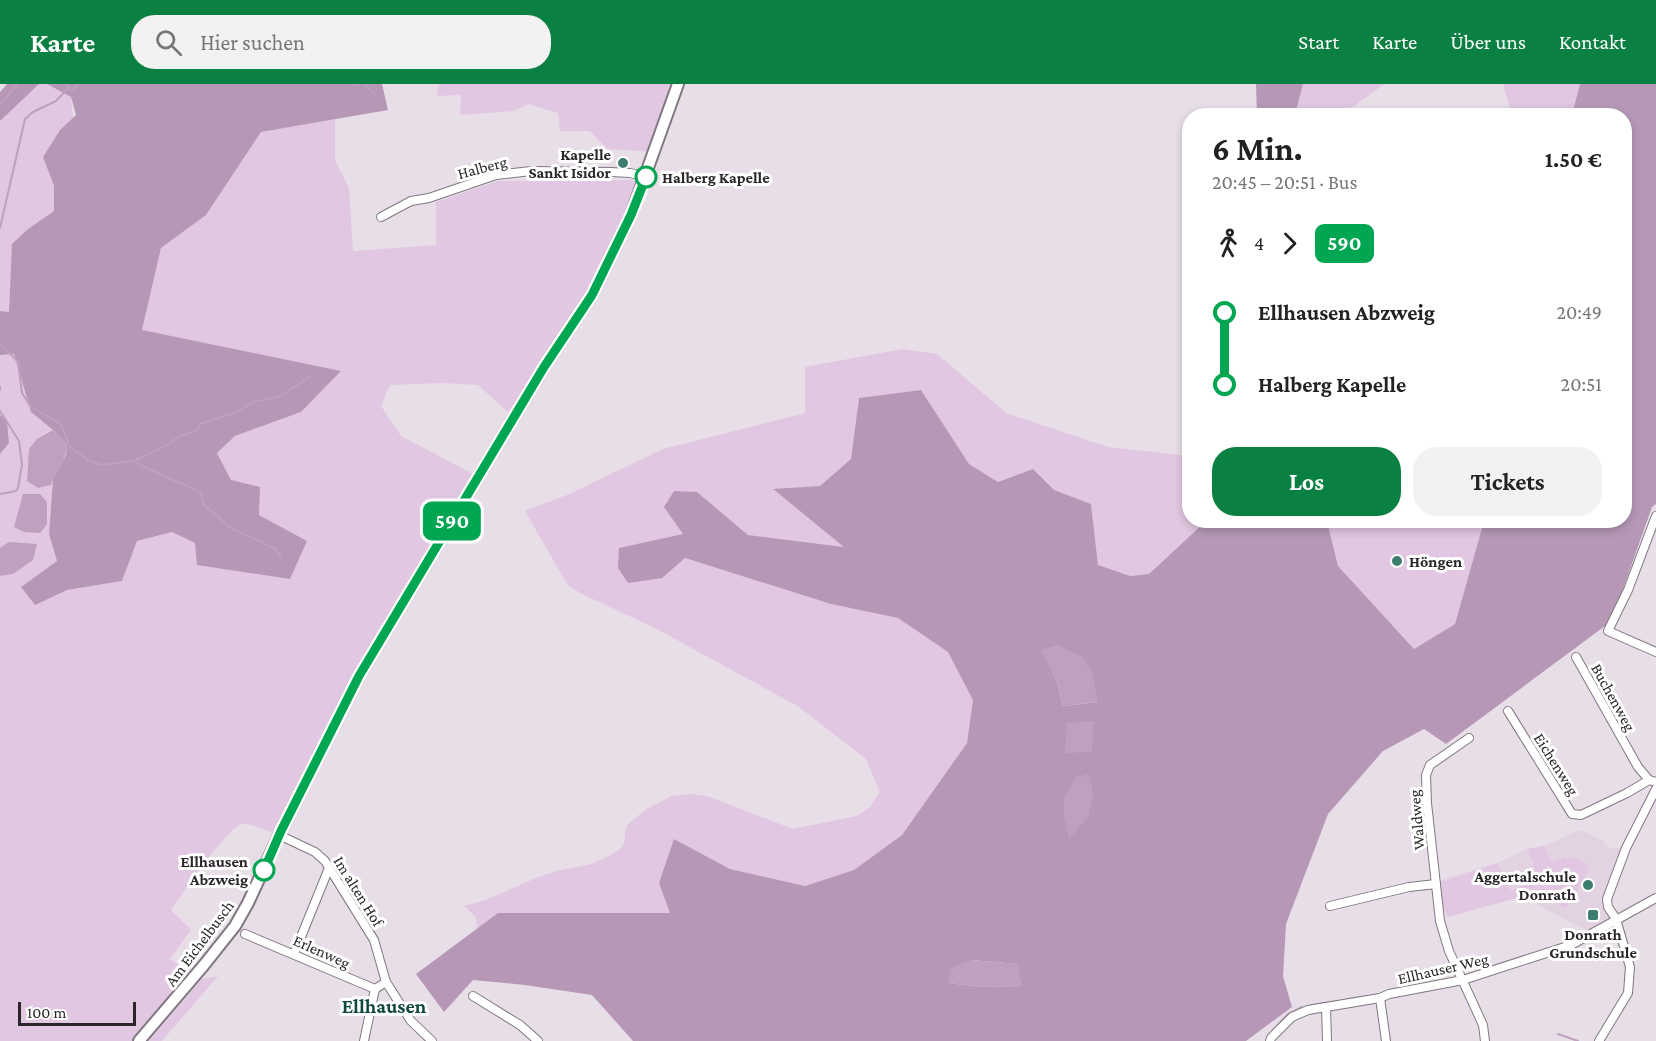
<!DOCTYPE html>
<html lang="de">
<meta charset="utf-8">
<style>
body{margin:0;font-family:"Crimson Pro",serif;background:#f2f2f2;color:#222;height:100vh;display:flex;flex-direction:column;font-size:22px;white-space:nowrap}
*{box-sizing:border-box;margin:0}
p{font-size:20px;color:#767676}
.icon{flex:none;width:33px;height:33px;fill:none;stroke:currentColor;stroke-width:2;stroke-linecap:round;stroke-linejoin:round}
.map{position:relative;flex:1;overflow:hidden}
.panel{position:absolute;left:1182px;top:24px;width:450px;height:420px;display:flex;flex-direction:column;background:#fff;border-radius:24px;box-shadow:0 3px 9px #0003}
.panel>*{flex:none}
.badge{padding:0 12px;border-radius:9px;font-size:21px;line-height:39px}
.scale{position:absolute;left:18px;bottom:15px;width:118px;box-sizing:border-box;padding-left:6px;border:3px solid #292529;border-top:0;font-size:16px;line-height:21px;white-space:nowrap;color:#292529;-webkit-text-stroke:4px #fff;paint-order:stroke}
.map>.badge{position:absolute;translate:-50% -50%;box-shadow:0 0 0 3px #fff}
.legs{display:flex;align-items:center;gap:9px;height:66px;padding:0 30px;font-size:20px}
.legs p{margin-inline-start:auto}
.overview{display:flex;align-items:center;justify-content:space-between;height:102px;padding:0 30px}
h1{font-size:33px;font-weight:700;line-height:45px}
.action{display:flex;gap:12px;margin-top:auto;padding:12px 30px}
.action a{flex:1;height:69px;border-radius:24px;background:#0b8043;color:#fff;font-size:24px;font-weight:700;line-height:69px;text-align:center}
.action a+a{background:#f2f2f2;color:#222}
ul{padding:0 30px;list-style:none}
li{display:flex;align-items:center;gap:21px;height:72px;font-size:22px}
li i{display:grid;place-items:center;width:9px;height:100%;margin:0 8px;background:currentColor}
li i::after{content:'';width:15px;height:15px;margin:-8px;border:4px solid;border-radius:50%;background:#fff}
li p{margin-inline-start:auto}
li:first-child i{background:linear-gradient(#0000 50%,currentColor 0)}
li:last-child i{background:linear-gradient(currentColor 50%,#0000 0)}
header{display:flex;align-items:center;gap:36px;box-sizing:border-box;height:84px;padding:0 30px;background:#0b8043;color:#fff}
header strong{font-size:28px}
nav{display:flex;gap:33px;margin-inline-start:auto;font-size:21px}
.search{width:420px;height:54px;background:#f2f2f2;display:flex;align-items:center;gap:15px;box-sizing:border-box;padding:0 21px;border-radius:24px;color:#767676;font-size:22px}
.map>svg:first-child{display:block}
</style>
<header>
<strong>Karte</strong>
<div class="search"><svg class="icon" aria-label="search" viewBox="0 0 24 24"><circle cx="10" cy="10" r="6"/><path d="M15 15l6 6"/></svg>Hier suchen</div>
<nav><a>Start</a><a>Karte</a><a>Über uns</a><a>Kontakt</a></nav>
</header>
<div class="map">
<svg width="1656" height="957" viewBox="0 0 1656 957">
<rect width="100%" height="100%" fill="#e7dee7"/>
<path fill="#e3d3e2" d="M 1580,746 L 1604,757 L 1603,759 L 1611,764 L 1626,764 L 1607,815 L 1616,835 L 1592,849 L 1537,821 L 1524,812 L 1447,833 L 1438,797 L 1497,779 L 1527,765 L 1544,762 Z"/>
<g fill="#e1c7e1">
<path d="M 39,0 L 47,0 L 71,13 L 73,34 L 60,46 L 43,73 L 54,102 L 54,127 L 28,145 L 13,160 L 9,228 L 0,227 L 0,37 Z"/>
<path d="M 440,0 L 675,0 L 653,68 L 607,65 L 590,47 L 560,47 L 558,29 L 528,20 L 514,27 L 460,31 L 461,11 L 437,12 L 438,2 Z"/>
<path d="M 1303,0 L 1384,0 L 1353,23 L 1315,31 L 1295,32 Z"/>
<path d="M 1503,0 L 1580,0 L 1572,32 L 1512,31 Z"/>
<path d="M 335,35 L 335,76 L 349,104 L 353,167 L 436,161 L 436,118 L 498,97 L 638,96 L 626,129 L 588,208 L 542,281 L 508,328 L 478,301 L 444,299 L 390,301 L 381,322 L 401,352 L 475,391 L 354,589 L 274,749 C 266,746 250,739 242,740 C 228,742 181,812 171,826 L 191,846 L 170,875 L 189,889 L 156,927 L 133,957 L 0,957 L 0,492 L 13,490 L 0,464 L 0,370 L 9,359 L 7,335 L 0,331 L 0,271 L 14,270 L 31,327 L 53,346 L 37,355 L 53,395 L 49,450 L 57,477 L 21,503 L 67,506 L 122,497 L 137,457 L 172,448 L 195,459 L 307,457 L 259,431 L 231,396 L 217,369 L 235,352 L 301,328 L 341,287 L 142,247 L 161,164 L 206,131 L 261,48 Z"/>
<path d="M 903,265 L 937,270 L 1006,329 L 1108,363 L 1189,372 L 1190,436 L 1206,437 L 1149,490 L 1130,492 L 1098,482 L 1091,420 L 1054,406 L 1033,385 L 998,398 L 969,380 L 921,306 L 859,314 L 851,375 L 820,402 L 774,406 L 845,463 L 748,451 L 697,408 L 683,450 L 662,494 L 684,474 L 831,520 L 898,534 L 948,568 L 974,616 L 967,659 L 902,751 L 854,786 L 805,802 L 730,785 L 674,755 L 671,829 L 498,829 L 477,845 L 476,833 L 464,822 L 486,816 L 536,794 L 556,787 L 592,780 L 611,771 L 619,766 L 623,761 L 625,755 L 625,746 L 629,739 L 647,725 L 672,712 L 690,710 L 707,712 L 793,745 L 857,732 L 870,723 L 880,708 L 866,675 L 799,623 L 657,545 L 580,509 L 567,500 L 525,427 L 567,411 L 663,365 L 805,329 L 805,283 Z"/>
<path d="M 1327,437 L 1484,437 L 1455,540 L 1414,565 L 1338,482 Z"/>
<path d="M 1544,762 L 1552,779 L 1565,773 L 1567,776 L 1573,773 L 1590,781 L 1573,817 L 1570,816 L 1566,824 L 1542,812 L 1524,812 L 1447,833 L 1436,800 L 1497,779 L 1511,807 L 1538,795 L 1533,782 L 1534,781 L 1527,765 Z"/>
<path d="M 218,892 L 162,957 L 149,957 L 202,895 Z"/>
</g>
<g fill="#b698b6" fill-rule="evenodd">
<path d="M 7,0 L 39,0 L 0,37 L 0,8 Z"/>
<path d="M 47,0 L 382,0 L 388,26 L 261,48 L 206,131 L 161,164 L 142,246 L 341,287 L 301,328 L 235,352 L 217,369 L 231,396 L 260,403 L 259,431 L 307,457 L 290,495 L 197,481 L 195,459 L 172,448 L 137,457 L 122,497 L 67,506 L 35,521 L 21,503 L 57,477 L 49,450 L 53,395 L 66,371 L 67,361 L 53,346 L 31,328 L 14,270 L 0,271 L 0,227 L 9,228 L 12,160 L 28,145 L 54,127 L 54,102 L 43,73 L 60,46 L 76,31 L 71,13 Z"/>
<path d="M 1256,0 L 1303,0 L 1295,31 L 1257,31 Z"/>
<path d="M 1580,0 L 1656,0 L 1656,420 L 1652,423 L 1616,525 L 1605,542 L 1446,660 L 1424,645 L 1383,667 L 1328,730 L 1286,840 L 1283,892 L 1292,923 L 1246,957 L 633,957 L 592,911 L 525,901 L 473,896 L 444,928 L 416,890 L 498,829 L 670,829 L 659,799 L 674,755 L 730,785 L 805,802 L 854,786 L 902,751 L 967,659 L 973,616 L 948,568 L 898,534 L 831,520 L 685,474 L 662,494 L 628,499 L 618,484 L 619,464 L 683,450 L 664,423 L 674,407 L 697,408 L 748,451 L 844,463 L 773,405 L 820,402 L 851,375 L 859,314 L 921,306 L 969,380 L 998,398 L 1033,385 L 1054,406 L 1091,420 L 1098,481 L 1130,492 L 1149,490 L 1206,437 L 1327,437 L 1338,482 L 1414,565 L 1455,540 L 1484,437 L 1624,436 L 1624,32 L 1572,31 ZM 1042,566 L 1098,618 L 1063,622 L 1057,598 ZM 971,876 L 1017,880 L 1021,902 L 982,903 L 948,899 Z"/>
<path d="M 0,331 L 7,335 L 9,359 L 0,370 Z"/>
</g>
<g fill="#bfa0be">
<path d="M 53,346 L 67,361 C 66,379 56,385 51,401 L 38,404 L 27,397 L 29,365 L 37,355 Z"/>
<path d="M 23,410 L 40,410 L 47,418 L 47,440 L 40,449 L 24,448 L 14,443 Z"/>
<path d="M 9,458 L 37,460 L 33,476 L 13,490 L 0,492 L 0,464 Z"/>
<path d="M 1058,561 L 1083,573 L 1092,588 L 1098,618 L 1063,622 L 1057,598 L 1041,566 Z"/>
<path d="M 1094,637 L 1092,668 L 1065,669 L 1067,639 Z"/>
<path d="M 1089,690 L 1093,711 L 1088,733 L 1069,755 L 1064,733 L 1064,714 L 1076,693 Z"/>
<path d="M 971,876 L 1018,880 L 1021,902 L 982,903 L 948,899 L 950,884 Z"/>
</g>
<g fill="none" stroke-linecap="round" stroke-linejoin="round">
<g stroke="#bfa0be" stroke-width="2">
<path d="M 66,0 L 72,6 L 79,0"/>
<path d="M 353,0 L 359,0"/>
<path d="M 365,0 L 375,10"/>
<path d="M 0,20 L 18,0"/>
<path d="M 0,144 L 25,35 L 33,28 L 56,17 L 69,3"/>
<path d="M 0,259 L 18,278 L 22,309 L 31,323 L 61,340 L 70,363 L 88,376 L 101,381 L 134,377 L 167,361 L 180,352 L 196,347 L 200,340 L 235,329 L 253,318 L 279,313 L 310,293"/>
<path d="M 0,303 L 0,306"/>
<path d="M 0,327 L 19,357 L 22,381 L 18,404 L 16,407 L 0,410"/>
<path d="M 134,377 L 140,381 L 200,408 L 204,421 L 219,433 L 229,443 L 276,465 L 281,474"/>
<path d="M 1347,915 L 1376,911"/>
<path d="M 1312,921 L 1337,917"/>
<path d="M 1272,947 L 1288,930 L 1302,923"/>
<path d="M 1558,950 L 1578,957"/>
</g>
<g stroke="#807880" stroke-width="10">
<g id="street">
<path d="M 381,133 L 411,117 L 429,114 L 496,91 L 531,87 L 611,88 L 630,89 L 646,93"/>
<path d="M 1656,432 L 1628,506 L 1608,547 L 1656,568"/>
<path d="M 1576,573 L 1638,683 L 1649,696"/>
<path d="M 1508,627 L 1572,730 L 1581,731 L 1627,709 L 1649,696 L 1656,698"/>
<path d="M 1469,654 L 1430,681 L 1426,691 L 1427,719 L 1440,837 L 1449,867 L 1483,941 L 1485,957"/>
<path d="M 279,751 L 315,768 L 325,777 L 374,856 L 386,898 L 411,937 L 432,957"/>
<path d="M 1330,822 L 1409,803 L 1436,800"/>
<path d="M 245,850 L 375,905 L 386,898"/>
<path d="M 294,870 L 329,784"/>
<path d="M 473,912 L 520,941 L 538,957"/>
<path d="M 1380,914 L 1386,957"/>
<path d="M 1326,923 L 1327,957"/>
<path d="M 364,957 L 375,905"/>
<path d="M 1270,957 L 1271,954 L 1292,933 L 1308,926 L 1380,914 L 1389,910 L 1463,896 L 1571,861 L 1656,814"/>
<path d="M 1599,957 L 1628,909 L 1630,883 L 1616,835 L 1608,823 L 1607,815 L 1626,764 L 1656,705"/>
</g>
</g>
<g stroke="#807880" stroke-width="14">
<path id="secondary" d="M 139,957 L 204,881 L 235,842 L 248,819 L 281,747 L 359,592 L 544,283 L 592,211 L 631,131 L 678,0"/>
</g>
<use href="#street" stroke="#fff" stroke-width="8"/>
<use href="#secondary" stroke="#fff" stroke-width="10"/>
</g>
<g fill="none" stroke-linecap="round" stroke-linejoin="round">
<g stroke="#fff" stroke-width="14">
<path id="line-1" d="M 264,786 L 281,747 L 359,592 L 544,283 L 592,211 L 631,131 L 646,93"/>
</g>
<use href="#line-1" stroke="#00a651" stroke-width="9"/>
</g>
<g fill="#3c7e6f" stroke="#fff" stroke-width="2">
<circle cx="623" cy="79" r="6"/>
<circle cx="1397" cy="477" r="6"/>
<circle cx="1588" cy="801" r="6"/>
<rect x="1587" y="825" width="12" height="12" rx="3"/>
</g>
<g fill="#fff" stroke="#00a651" stroke-width="3">
<circle cx="646" cy="93" r="10"/>
<circle cx="264" cy="786" r="10"/>
</g>
<g text-anchor="middle" stroke-width="6" stroke-linejoin="round" paint-order="stroke">
<g font-size="16" font-weight="bold" fill="#292529" stroke="#fff" text-anchor="end">
<text x="611" y="76">Kapelle<tspan x="611" dy="18">Sankt Isidor</tspan></text>
<text x="1409" y="483" text-anchor="start">Höngen</text>
<text x="1576" y="798">Aggertalschule<tspan x="1576" dy="18">Donrath</tspan></text>
<text x="1593" y="856" text-anchor="middle">Donrath<tspan x="1593" dy="18">Grundschule</tspan></text>
</g>
<g font-size="16" fill="#292529" stroke="#fff">
<text transform="translate(482 83) rotate(-15)" y="6">Halberg</text>
<text transform="translate(1614 613) rotate(61)" y="6">Buchenweg</text>
<text transform="translate(1557 680) rotate(58)" y="6">Eichenweg</text>
<text transform="translate(1416 736) rotate(-95)" y="6">Waldweg</text>
<text transform="translate(359 807) rotate(58)" y="6">Im alten Hof</text>
<text transform="translate(199 859) rotate(-53)" y="6">Am Eichelbusch</text>
<text transform="translate(322 867) rotate(24)" y="6">Erlenweg</text>
<text transform="translate(1443 884) rotate(-13)" y="6">Ellhauser Weg</text>
</g>
<g font-size="16" font-weight="bold" fill="#292529" stroke="#fff" text-anchor="start">
<text x="662" y="99">Halberg Kapelle</text>
<text x="248" y="783" text-anchor="end">Ellhausen<tspan x="248" dy="18">Abzweig</tspan></text>
</g>
<g font-size="20" font-weight="bold" fill="#10483d" stroke="#fff">
<text x="384" y="929">Ellhausen</text>
</g>
</g>
</svg>
<div class="scale">100 m</div>
<b class="badge" style="left:452px;top:437px;background:#00a651;color:#fff">590</b>
<section class="panel">
<div class="overview"><div><h1>6 Min.</h1><p>20:45 – 20:51 · Bus</p></div><b>1.50 €</b></div>
<div class="legs"><svg class="icon" aria-label="walk" viewBox="0 0 24 24"><circle cx="13" cy="4" r="2"/><path d="M13 8l-2 6 4 7M11 14l-3 7M7 12l3-4h3l4 4"/></svg>4<svg class="icon" aria-label="forward" viewBox="0 0 24 24"><path d="M9 5l7 7-7 7"/></svg><b class="badge" style="background:#00a651;color:#fff">590</b></div>
<ul>
<li><i style="color:#00a651"></i><b>Ellhausen Abzweig</b><p>20:49</p></li>
<li><i style="color:#00a651"></i><b>Halberg Kapelle</b><p>20:51</p></li>
</ul>
<div class="action"><a>Los</a><a>Tickets</a></div>
</section>
</div>
